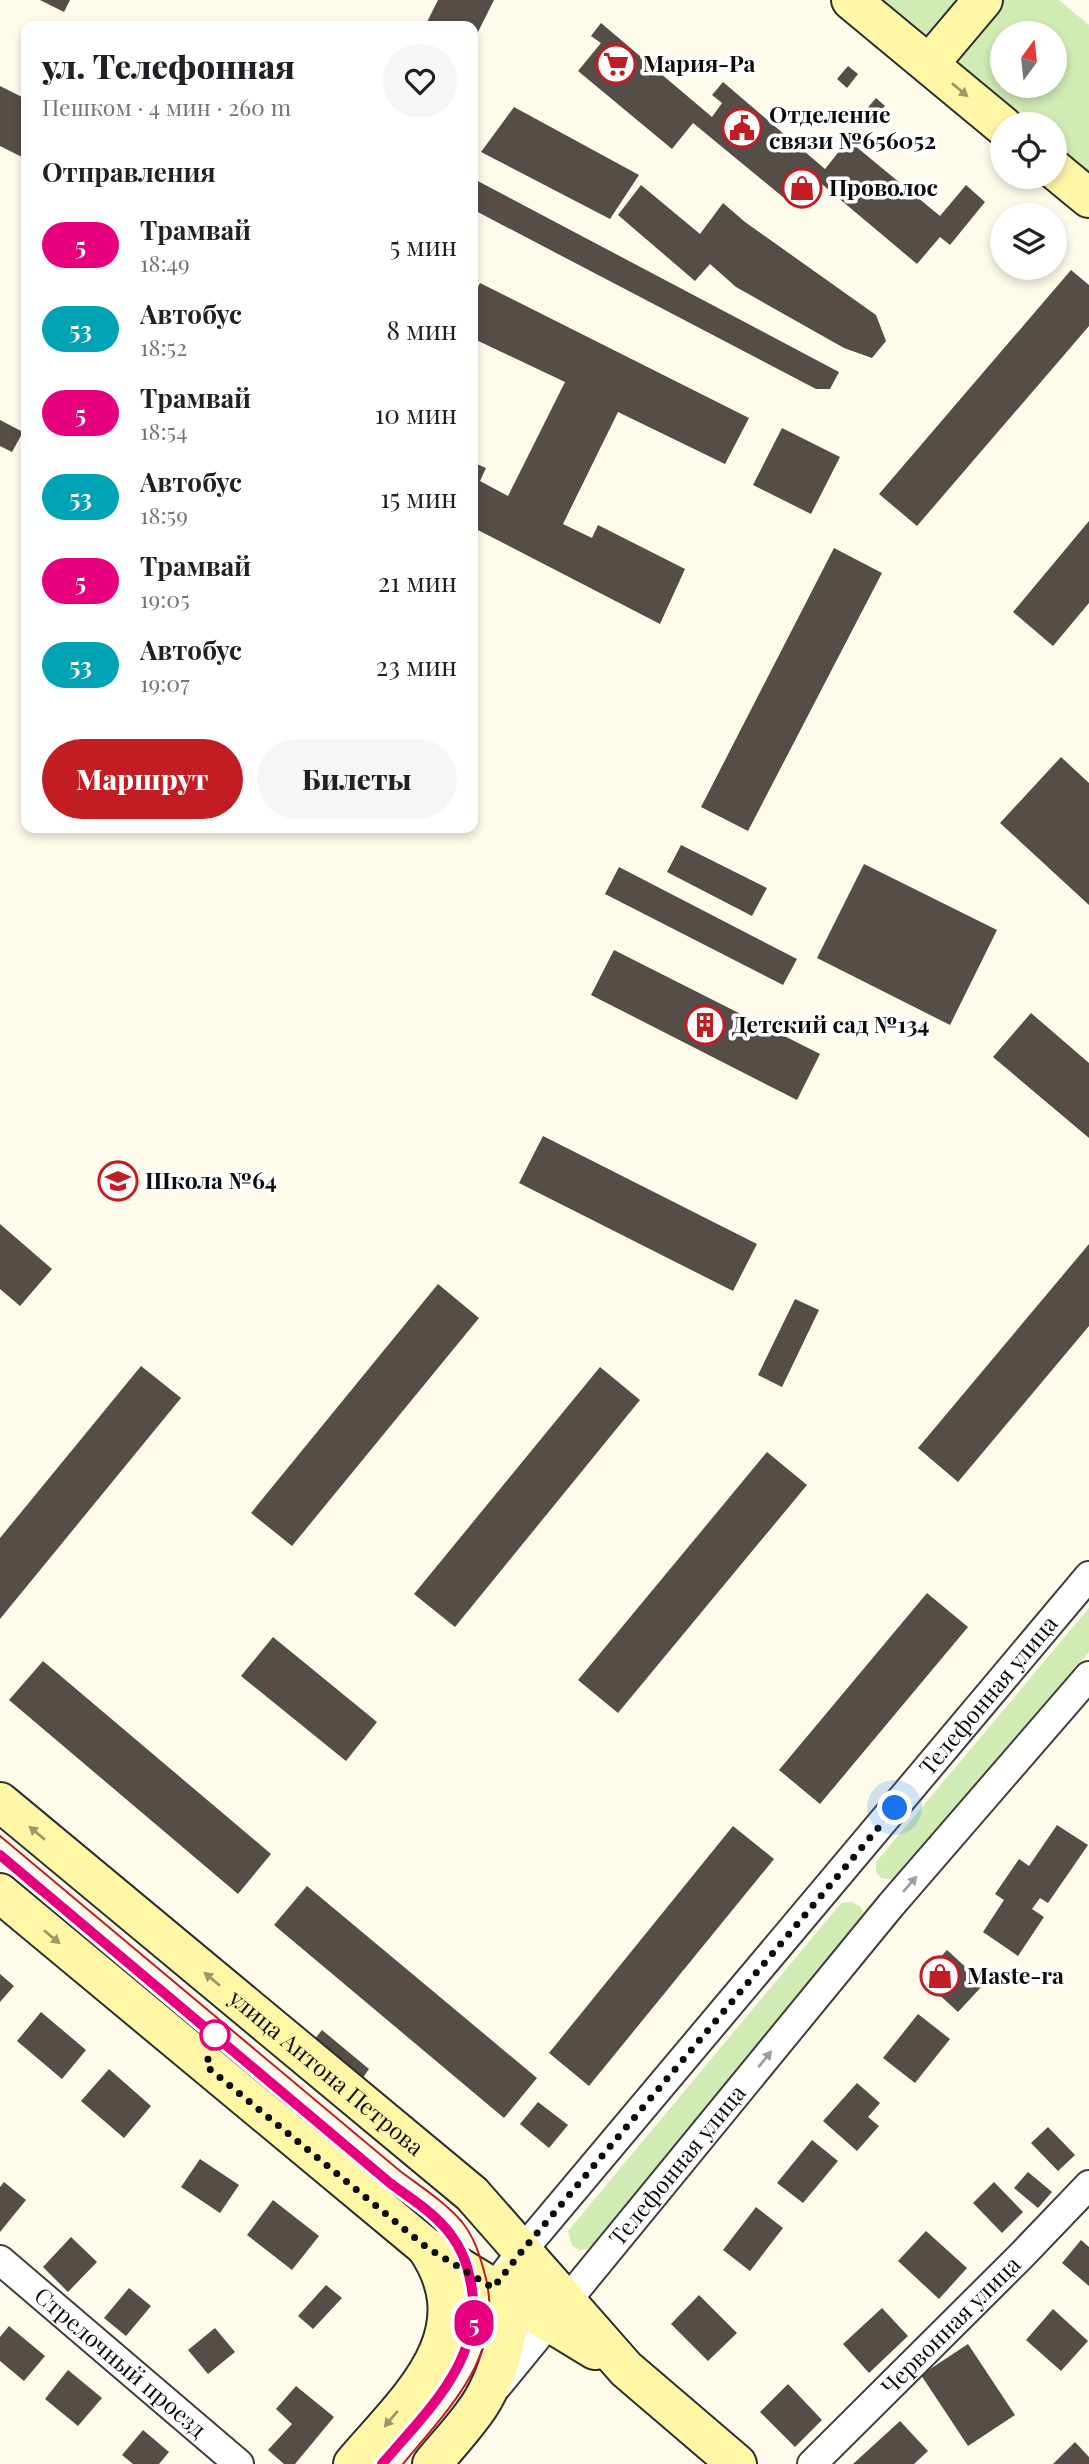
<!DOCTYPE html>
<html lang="ru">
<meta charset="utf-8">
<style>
body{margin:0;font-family:"Playfair Display",serif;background:#f6f6f6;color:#202124;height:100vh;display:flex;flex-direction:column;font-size:26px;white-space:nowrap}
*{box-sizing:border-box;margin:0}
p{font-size:23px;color:#757577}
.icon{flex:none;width:38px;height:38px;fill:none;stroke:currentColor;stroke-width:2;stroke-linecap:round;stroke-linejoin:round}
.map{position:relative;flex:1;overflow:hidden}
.details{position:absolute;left:21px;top:21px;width:457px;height:812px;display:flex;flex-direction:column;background:#fff;border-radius:14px;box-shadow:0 4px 10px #0003}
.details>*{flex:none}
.badge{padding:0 14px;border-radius:23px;font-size:24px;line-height:46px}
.needle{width:46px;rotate:15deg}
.fabs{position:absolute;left:990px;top:21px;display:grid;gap:14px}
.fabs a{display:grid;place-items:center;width:77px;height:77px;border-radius:50%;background:#fff;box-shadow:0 4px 10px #0003;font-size:35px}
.you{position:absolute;width:35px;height:35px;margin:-18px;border:5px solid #fff;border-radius:50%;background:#1a73e8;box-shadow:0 0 0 10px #1a73e833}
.map>.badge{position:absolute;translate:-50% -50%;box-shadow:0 0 0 4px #fff}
h2{padding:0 21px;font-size:26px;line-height:63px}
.round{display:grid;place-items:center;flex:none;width:74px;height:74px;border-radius:37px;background:#f6f6f6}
.head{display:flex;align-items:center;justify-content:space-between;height:119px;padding:0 21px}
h1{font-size:33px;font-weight:800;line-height:52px}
.primary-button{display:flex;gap:14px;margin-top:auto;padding:14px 21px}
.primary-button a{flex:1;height:80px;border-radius:42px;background:#c31d24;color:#fff;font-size:28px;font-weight:800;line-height:80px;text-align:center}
.primary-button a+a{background:#f6f6f6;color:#202124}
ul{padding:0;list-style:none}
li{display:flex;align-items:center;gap:21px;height:84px;padding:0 21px}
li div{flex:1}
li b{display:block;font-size:26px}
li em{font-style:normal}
li .badge{min-width:77px;font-weight:700;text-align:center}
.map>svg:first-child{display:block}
</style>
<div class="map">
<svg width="1089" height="2464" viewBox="0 0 1089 2464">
<rect width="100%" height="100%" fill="#fffbeb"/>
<g fill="#d0ebb3" fill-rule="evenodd">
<path d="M 862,0 L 1059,0 L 1089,25 L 1089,190 L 1055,162 L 1055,124 L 1011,124 ZM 1003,33 L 1055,33 L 1055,86 L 1003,86 Z"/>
<path d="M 1089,1608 L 1089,1652 L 898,1881 L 881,1878 L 876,1872 L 876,1862 Z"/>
<path d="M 851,1902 C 861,1906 864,1909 865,1920 L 590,2248 L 580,2250 L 572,2246 L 568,2231 L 841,1903 Z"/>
</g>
<g fill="#554d48">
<path d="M 40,0 L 70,0 L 64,12 Z"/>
<path d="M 438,0 L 494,0 L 472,44 L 472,26 L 425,26 Z"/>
<path d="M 601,23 L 712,117 L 722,103 L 712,95 L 723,82 L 825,169 L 848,140 L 940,216 L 966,185 L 985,202 L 950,245 L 940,237 L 917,264 L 817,180 L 795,207 L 693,123 L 672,149 L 578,71 L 601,43 L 591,36 Z"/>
<path d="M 848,66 L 858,74 L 847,88 L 837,79 Z"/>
<path d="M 0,86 L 26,99 L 26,159 L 0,146 Z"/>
<path d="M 876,98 L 885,106 L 868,126 L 859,118 Z"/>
<path d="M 514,107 L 639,175 L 610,219 L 481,152 Z"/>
<path d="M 472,178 L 839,372 L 830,389 L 816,389 L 472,209 Z"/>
<path d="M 641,185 L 700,234 L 723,203 L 745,222 L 876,315 L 886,341 L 872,358 L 844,348 L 736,287 L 710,264 L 695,281 L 618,215 Z"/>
<path d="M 1071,270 L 1089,285 L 1089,326 L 917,526 L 879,494 Z"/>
<path d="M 480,283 L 749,418 L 725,464 L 618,412 L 563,524 L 592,538 L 598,525 L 685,569 L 660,624 L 472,527 L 472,462 L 486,468 L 480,481 L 508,496 L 565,382 L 472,338 L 472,298 Z"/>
<path d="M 0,420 L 23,432 L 12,452 L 0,446 Z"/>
<path d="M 782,428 L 840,457 L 811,514 L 753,485 Z"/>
<path d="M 1089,521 L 1089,603 L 1053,646 L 1013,612 Z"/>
<path d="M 834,548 L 882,573 L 748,831 L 701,807 Z"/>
<path d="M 1061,757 L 1089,783 L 1089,905 L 1000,823 Z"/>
<path d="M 681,845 L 767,888 L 752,916 L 667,872 Z"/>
<path d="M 864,864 L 997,930 L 950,1025 L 817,958 Z"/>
<path d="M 619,867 L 797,959 L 783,985 L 605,894 Z"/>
<path d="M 614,950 L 820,1054 L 797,1100 L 591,995 Z"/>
<path d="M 1031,1013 L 1089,1063 L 1089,1138 L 993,1057 Z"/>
<path d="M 543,1136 L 757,1244 L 733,1291 L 519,1183 Z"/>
<path d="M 0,1224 L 52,1269 L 20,1306 L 0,1289 Z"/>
<path d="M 1089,1244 L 1089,1326 L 958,1482 L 918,1448 Z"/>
<path d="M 438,1284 L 479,1318 L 292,1546 L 251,1513 Z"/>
<path d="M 795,1299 L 819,1310 L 782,1387 L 758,1375 Z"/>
<path d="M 141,1366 L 181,1398 L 0,1619 L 0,1538 Z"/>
<path d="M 600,1367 L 640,1400 L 455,1627 L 414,1594 Z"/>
<path d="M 767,1452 L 807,1485 L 618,1713 L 578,1680 Z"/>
<path d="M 927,1593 L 968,1627 L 820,1804 L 779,1770 Z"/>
<path d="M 273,1637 L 377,1722 L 346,1761 L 241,1676 Z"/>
<path d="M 43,1661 L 271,1854 L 238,1894 L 9,1700 Z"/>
<path d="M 1057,1825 L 1088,1845 L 1048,1903 L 1040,1898 L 1032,1909 L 1044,1917 L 1018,1956 L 983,1932 L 1004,1900 L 995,1894 L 1019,1859 L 1029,1866 Z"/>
<path d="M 733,1826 L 774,1859 L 589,2086 L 549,2053 Z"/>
<path d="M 307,1886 L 537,2078 L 504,2118 L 274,1925 Z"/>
<path d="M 947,1950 L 984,1984 L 958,2012 L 921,1978 Z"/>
<path d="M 0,1974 L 14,1986 L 0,2002 Z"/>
<path d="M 41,2012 L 86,2050 L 62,2079 L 17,2041 Z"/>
<path d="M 918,2014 L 950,2039 L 915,2083 L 883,2058 Z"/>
<path d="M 322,2030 L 369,2069 L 362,2079 L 314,2040 Z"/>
<path d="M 109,2069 L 151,2106 L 124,2138 L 81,2101 Z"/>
<path d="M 857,2083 L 880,2103 L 868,2117 L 879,2126 L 857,2151 L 823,2121 Z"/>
<path d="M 538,2102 L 568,2125 L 549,2148 L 520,2124 Z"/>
<path d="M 1048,2127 L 1075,2155 L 1058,2171 L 1031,2143 Z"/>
<path d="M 812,2140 L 838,2161 L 803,2203 L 777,2183 Z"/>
<path d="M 200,2159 L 239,2185 L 220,2213 L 181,2187 Z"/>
<path d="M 1028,2172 L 1052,2192 L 1038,2208 L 1014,2188 Z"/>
<path d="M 4,2182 L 26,2200 L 0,2232 L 0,2187 Z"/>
<path d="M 994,2182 L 1023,2212 L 1002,2233 L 973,2203 Z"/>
<path d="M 273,2200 L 319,2236 L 292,2270 L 247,2235 Z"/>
<path d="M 756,2207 L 783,2228 L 750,2271 L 723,2250 Z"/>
<path d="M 926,2231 L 967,2268 L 939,2299 L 898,2261 Z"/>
<path d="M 71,2237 L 97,2262 L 68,2292 L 43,2267 Z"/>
<path d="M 1081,2240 L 1089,2247 L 1089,2286 L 1062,2263 Z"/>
<path d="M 326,2285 L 342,2298 L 313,2329 L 298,2316 Z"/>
<path d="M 129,2288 L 151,2306 L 126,2336 L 104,2318 Z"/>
<path d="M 699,2295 L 737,2333 L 708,2361 L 671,2324 Z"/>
<path d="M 882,2308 L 908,2336 L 869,2373 L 843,2344 Z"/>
<path d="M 1053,2309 L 1088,2341 L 1061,2371 L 1026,2340 Z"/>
<path d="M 9,2326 L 45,2356 L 24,2381 L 0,2361 L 0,2337 Z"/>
<path d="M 215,2328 L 235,2352 L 208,2374 L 188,2350 Z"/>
<path d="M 968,2344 L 1015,2415 L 968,2446 L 921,2375 Z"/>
<path d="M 68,2370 L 102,2398 L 78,2426 L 45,2399 Z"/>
<path d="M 788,2384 L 822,2420 L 795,2447 L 760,2412 Z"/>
<path d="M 296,2386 L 334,2417 L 295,2464 L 284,2464 L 268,2450 L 292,2424 L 276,2409 Z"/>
<path d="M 900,2421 L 928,2451 L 914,2464 L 853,2464 Z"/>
<path d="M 143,2430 L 169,2452 L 159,2464 L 133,2464 L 122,2455 Z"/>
<path d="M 1075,2442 L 1089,2457 L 1089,2464 L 1053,2464 Z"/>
</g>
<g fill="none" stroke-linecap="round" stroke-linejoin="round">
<g stroke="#3f3f3f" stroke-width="32">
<g id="street">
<path id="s1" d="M 0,2260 L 239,2464"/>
<path id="s2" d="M 443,2355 L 522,2251 L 1089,1576"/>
<path id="s3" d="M 497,2386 L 891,1905 L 1089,1676"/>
<path id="s4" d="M 812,2464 L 1021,2256 L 1089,2185"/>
</g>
</g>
<g stroke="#2e2e2e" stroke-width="42">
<g id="secondary">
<path d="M 851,0 L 1003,126"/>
<path d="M 929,64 L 983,0"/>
<path d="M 1055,170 L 1089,198"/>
<path id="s5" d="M 0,1802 L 472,2194 L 626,2369 L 737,2464"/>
<path d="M 0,1893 L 426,2247 L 595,2350"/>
<path d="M 353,2464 C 407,2400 486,2335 426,2247"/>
<path d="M 432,2464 C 446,2447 461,2431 474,2413 C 499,2380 515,2319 510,2278"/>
</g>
</g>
<use href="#street" stroke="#fff" stroke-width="28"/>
<use href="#secondary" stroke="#fff6a6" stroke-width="38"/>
<g stroke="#c31d24" stroke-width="2">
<path d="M 0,1836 L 400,2171 C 421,2187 445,2202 462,2222 C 474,2237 479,2253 484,2271 C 508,2352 450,2407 403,2464"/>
<path d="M 0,1855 L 390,2183 C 411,2199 435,2214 451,2235 C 461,2248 467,2263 470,2279 C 488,2356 427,2410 382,2464"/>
</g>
</g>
<defs><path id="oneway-solid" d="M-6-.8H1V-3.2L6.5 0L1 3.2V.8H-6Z" transform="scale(1.75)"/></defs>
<g fill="#9e9868">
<use href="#oneway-solid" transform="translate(960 90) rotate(40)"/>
<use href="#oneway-solid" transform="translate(37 1833) rotate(-140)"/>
<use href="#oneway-solid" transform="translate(52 1937) rotate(40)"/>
<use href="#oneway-solid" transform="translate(212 1979) rotate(-140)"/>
<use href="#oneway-solid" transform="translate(391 2419) rotate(130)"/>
</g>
<g fill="#9e9e9e">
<use href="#oneway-solid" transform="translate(910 1884) rotate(-49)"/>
<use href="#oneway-solid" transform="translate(765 2059) rotate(-51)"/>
</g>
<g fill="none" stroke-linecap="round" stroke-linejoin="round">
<g stroke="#fff" stroke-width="16">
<path id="line" d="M 0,1855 L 390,2183 C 411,2199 435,2213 451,2235 C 461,2248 467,2263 470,2279 C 488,2356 428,2410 382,2464"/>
</g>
<use href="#line" stroke="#e6007e" stroke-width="10"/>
<path stroke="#0c0c0c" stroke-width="7" stroke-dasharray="0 12.6" d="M 215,2035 L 206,2066 L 426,2247 L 493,2288 L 522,2251 L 895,1808"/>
</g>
<defs>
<g id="supermarket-ring" transform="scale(2.0125)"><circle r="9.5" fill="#fff" stroke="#c31d24" stroke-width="1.5"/><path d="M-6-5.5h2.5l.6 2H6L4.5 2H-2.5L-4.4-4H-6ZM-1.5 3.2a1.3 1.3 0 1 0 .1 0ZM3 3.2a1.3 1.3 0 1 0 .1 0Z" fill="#c31d24"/></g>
<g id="civic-ring" transform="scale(2.0125)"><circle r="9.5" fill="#fff" stroke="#c31d24" stroke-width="1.5"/><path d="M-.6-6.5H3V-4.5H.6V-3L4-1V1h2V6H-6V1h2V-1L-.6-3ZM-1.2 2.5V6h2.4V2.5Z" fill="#c31d24"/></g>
<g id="shop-ring" transform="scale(2.0125)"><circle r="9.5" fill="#fff" stroke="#c31d24" stroke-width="1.5"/><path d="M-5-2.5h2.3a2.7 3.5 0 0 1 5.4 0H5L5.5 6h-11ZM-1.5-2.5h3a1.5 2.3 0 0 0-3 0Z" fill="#c31d24"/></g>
<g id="building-ring" transform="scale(2.0125)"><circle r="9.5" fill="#fff" stroke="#c31d24" stroke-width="1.5"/><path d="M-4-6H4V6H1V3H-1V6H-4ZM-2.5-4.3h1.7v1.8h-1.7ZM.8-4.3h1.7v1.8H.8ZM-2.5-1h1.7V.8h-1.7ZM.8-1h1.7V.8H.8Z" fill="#c31d24"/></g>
<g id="school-ring" transform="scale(2.0125)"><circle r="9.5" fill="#fff" stroke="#c31d24" stroke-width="1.5"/><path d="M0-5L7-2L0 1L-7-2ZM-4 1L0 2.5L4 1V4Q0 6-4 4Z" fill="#c31d24"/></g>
</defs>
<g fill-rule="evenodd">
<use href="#supermarket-ring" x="616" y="64"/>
<use href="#civic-ring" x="742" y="128"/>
<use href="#shop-ring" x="802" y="188"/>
<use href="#building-ring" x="705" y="1025"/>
<use href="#school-ring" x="118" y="1181"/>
<use href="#shop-ring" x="940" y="1976"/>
</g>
<circle fill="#fff" stroke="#e6007e" stroke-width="3.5" cx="215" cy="2035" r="14"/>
<g text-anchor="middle" stroke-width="7" stroke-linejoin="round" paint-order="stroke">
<g font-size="23" font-weight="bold" fill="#0c0c0c" stroke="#fff" text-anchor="start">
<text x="643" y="72">Мария-Ра</text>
<text x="769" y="123">Отделение<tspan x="769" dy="26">связи №656052</tspan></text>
<text x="829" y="196">Проволос</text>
<text x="732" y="1033">Детский сад №134</text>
<text x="145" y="1189">Школа №64</text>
<text x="967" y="1984">Maste-ra</text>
</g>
<g font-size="23" fill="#0c0c0c" stroke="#fff">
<text dy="8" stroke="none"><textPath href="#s2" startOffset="856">Телефонная улица</textPath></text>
<text dy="8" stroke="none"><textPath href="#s5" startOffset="424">улица Антона Петрова</textPath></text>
<text dy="8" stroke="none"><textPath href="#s3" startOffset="285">Телефонная улица</textPath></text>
<text dy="8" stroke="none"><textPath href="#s4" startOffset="196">Червонная улица</textPath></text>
<text dy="8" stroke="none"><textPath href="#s1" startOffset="158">Стрелочный проезд</textPath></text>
</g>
</g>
</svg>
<div class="fabs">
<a><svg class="needle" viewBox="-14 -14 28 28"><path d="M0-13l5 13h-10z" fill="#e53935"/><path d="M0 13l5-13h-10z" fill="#757577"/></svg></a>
<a><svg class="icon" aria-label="locate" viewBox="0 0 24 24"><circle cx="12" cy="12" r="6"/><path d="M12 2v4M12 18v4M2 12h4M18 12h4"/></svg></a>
<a><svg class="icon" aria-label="layers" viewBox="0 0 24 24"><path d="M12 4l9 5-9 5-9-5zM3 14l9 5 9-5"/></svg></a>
</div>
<div class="you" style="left:895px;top:1808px"></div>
<b class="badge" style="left:474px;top:2323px;background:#e6007e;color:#fff">5</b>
<section class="details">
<div class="head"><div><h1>ул. Телефонная</h1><p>Пешком · 4 мин · 260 m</p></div><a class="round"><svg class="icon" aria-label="heart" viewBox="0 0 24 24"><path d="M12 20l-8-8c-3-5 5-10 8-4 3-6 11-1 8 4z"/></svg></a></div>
<h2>Отправления</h2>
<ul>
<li><span class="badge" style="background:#e6007e;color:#fff">5</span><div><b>Трамвай</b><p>18:49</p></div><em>5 мин</em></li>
<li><span class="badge" style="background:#00a3b4;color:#fff">53</span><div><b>Автобус</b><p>18:52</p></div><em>8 мин</em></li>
<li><span class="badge" style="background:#e6007e;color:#fff">5</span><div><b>Трамвай</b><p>18:54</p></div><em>10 мин</em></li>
<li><span class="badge" style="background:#00a3b4;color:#fff">53</span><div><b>Автобус</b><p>18:59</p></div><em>15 мин</em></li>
<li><span class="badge" style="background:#e6007e;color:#fff">5</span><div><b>Трамвай</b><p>19:05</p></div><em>21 мин</em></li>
<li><span class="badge" style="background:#00a3b4;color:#fff">53</span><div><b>Автобус</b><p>19:07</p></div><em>23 мин</em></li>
</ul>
<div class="primary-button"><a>Маршрут</a><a>Билеты</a></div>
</section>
</div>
